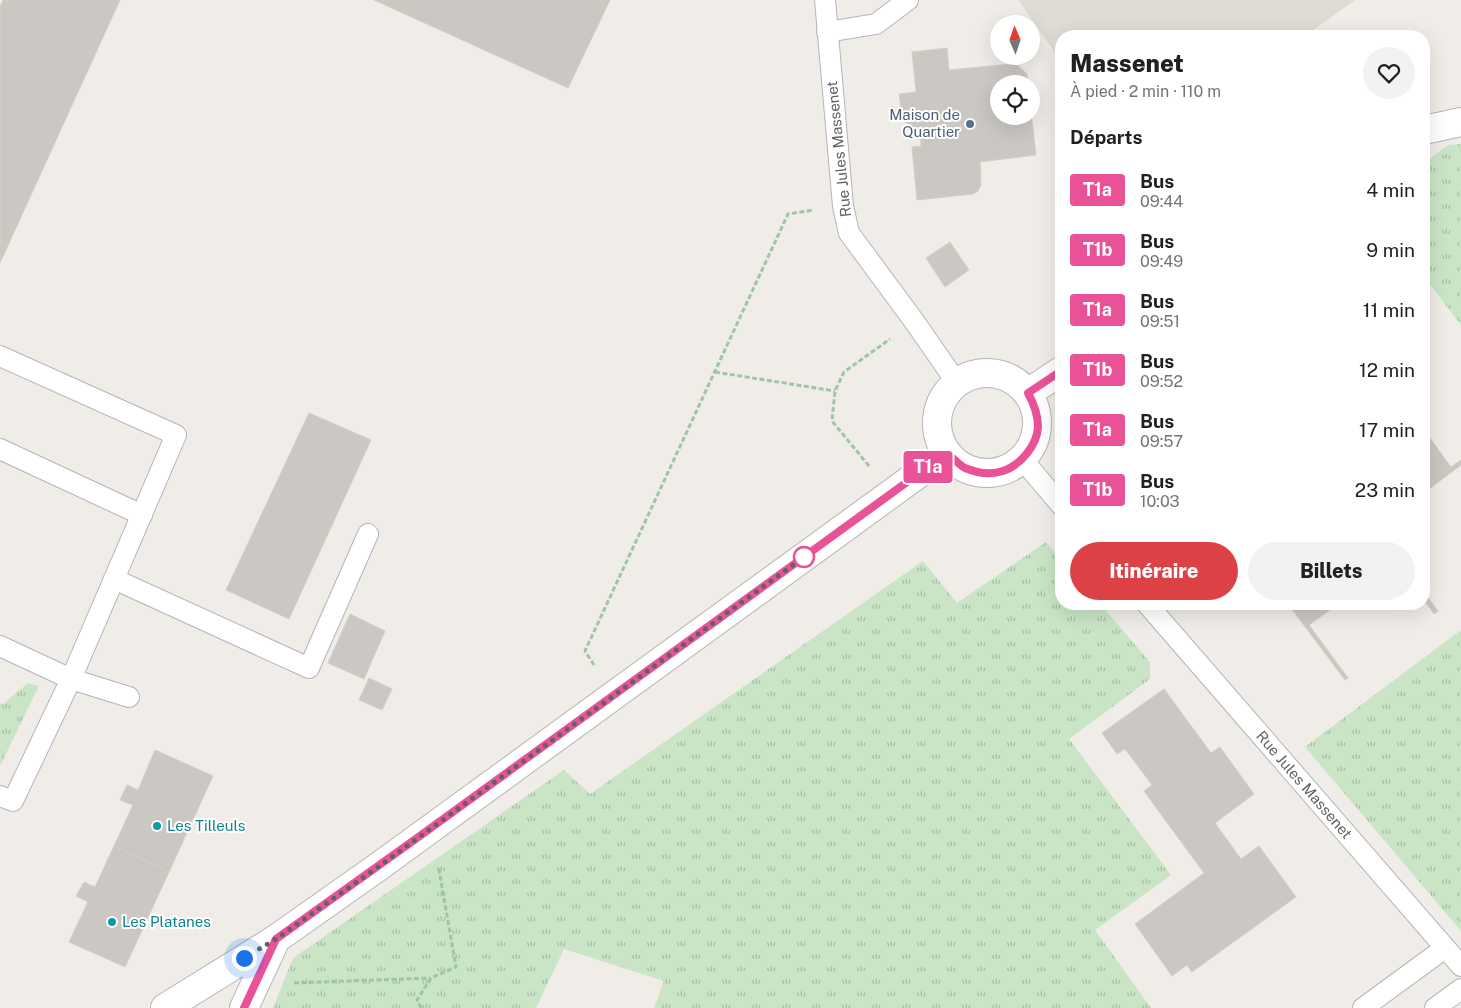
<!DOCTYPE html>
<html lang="fr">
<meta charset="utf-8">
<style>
body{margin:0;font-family:"Public Sans",sans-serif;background:#f2f2f2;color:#202124;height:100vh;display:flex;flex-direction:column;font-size:19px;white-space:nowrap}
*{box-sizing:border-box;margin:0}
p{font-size:16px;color:#757577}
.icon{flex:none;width:28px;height:28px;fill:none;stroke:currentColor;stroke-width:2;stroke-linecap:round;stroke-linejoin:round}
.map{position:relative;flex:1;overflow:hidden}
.sheet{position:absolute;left:1055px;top:30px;width:375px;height:580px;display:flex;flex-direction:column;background:#fff;border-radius:20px;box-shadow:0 5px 20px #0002}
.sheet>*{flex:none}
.badge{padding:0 10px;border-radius:4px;font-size:18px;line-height:32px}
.needle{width:32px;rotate:358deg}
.buttons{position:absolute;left:990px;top:15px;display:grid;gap:10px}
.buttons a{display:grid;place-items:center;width:50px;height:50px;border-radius:50%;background:#fff;box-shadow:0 5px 20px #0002;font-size:25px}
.you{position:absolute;width:25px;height:25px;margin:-12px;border:4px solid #fff;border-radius:50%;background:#1a73e8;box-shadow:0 0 0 8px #1a73e833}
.map>.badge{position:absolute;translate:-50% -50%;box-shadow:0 0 0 2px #fff}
h2{padding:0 15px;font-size:19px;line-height:45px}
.round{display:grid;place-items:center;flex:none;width:52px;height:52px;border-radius:26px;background:#f2f2f2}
.summary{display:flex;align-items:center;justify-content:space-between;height:85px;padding:0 15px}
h1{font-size:24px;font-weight:800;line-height:38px}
.cta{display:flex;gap:10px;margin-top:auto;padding:10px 15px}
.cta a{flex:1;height:58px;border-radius:30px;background:#dc4145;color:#fff;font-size:20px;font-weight:800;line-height:58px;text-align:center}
.cta a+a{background:#f2f2f2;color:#202124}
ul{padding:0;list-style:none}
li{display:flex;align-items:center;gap:15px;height:60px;padding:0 15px}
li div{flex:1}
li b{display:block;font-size:19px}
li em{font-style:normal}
li .badge{min-width:55px;font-weight:700;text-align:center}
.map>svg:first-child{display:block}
</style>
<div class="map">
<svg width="1461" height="1008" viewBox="0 0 1461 1008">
<defs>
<pattern id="grass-tufts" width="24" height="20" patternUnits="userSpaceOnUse" patternTransform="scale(1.25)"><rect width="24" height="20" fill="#c9e5c6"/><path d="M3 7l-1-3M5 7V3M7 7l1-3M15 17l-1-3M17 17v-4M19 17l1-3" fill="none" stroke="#a6bda5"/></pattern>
</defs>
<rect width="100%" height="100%" fill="#f0ede8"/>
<path fill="#dfdcd6" d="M 1018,0 L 1355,0 L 1305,36 L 1061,36 L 1061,61 Z"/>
<g fill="url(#grass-tufts)">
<path d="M 1461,144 L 1461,325 L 1431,286 L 1424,291 L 1424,163 L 1448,145 Z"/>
<path d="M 1046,542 L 1061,559 L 1061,604 L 1100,604 L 1150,662 L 1150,679 L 1069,739 L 1171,875 L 1095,930 L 1151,1008 L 654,1008 L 664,981 L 564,949 L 536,1008 L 273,1008 L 293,958 L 564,770 L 590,794 L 923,561 L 957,603 Z"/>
<path d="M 1461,630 L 1461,931 L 1305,747 Z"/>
<path d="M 28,683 L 39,686 L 1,764 L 0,764 L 0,703 L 3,704 Z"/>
</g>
<g fill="#cbc8c4" stroke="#d4cec6">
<path d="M 3,0 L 120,0 L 0,263 L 0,7 Z"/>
<path d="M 374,0 L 610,0 L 568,88 Z"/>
<path d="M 947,48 L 949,70 L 1011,64 L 1017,65 L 1027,74 L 1028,84 L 999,84 L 999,116 L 1031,116 L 1031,112 L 1036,155 L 980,162 L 981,185 L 978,191 L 973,194 L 917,200 L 912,147 L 921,146 L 920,129 L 912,129 L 903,119 L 899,94 L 916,92 L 912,52 Z"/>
<path d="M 950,242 L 969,270 L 945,287 L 926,258 Z"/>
<path d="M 309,413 L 371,440 L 289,619 L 226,590 Z"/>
<path d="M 1424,430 L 1451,467 L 1461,460 L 1461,465 L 1424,493 Z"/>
<path d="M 1424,592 L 1438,611 L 1434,614 L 1424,600 Z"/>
<path d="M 1288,604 L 1338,604 L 1309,625 L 1348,678 L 1345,680 Z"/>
<path d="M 350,614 L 385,631 L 364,679 L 328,663 Z"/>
<path d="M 369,678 L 392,689 L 382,710 L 359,700 Z"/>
<path d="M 1164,689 L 1211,753 L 1220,747 L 1254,794 L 1215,823 L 1241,859 L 1259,846 L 1296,897 L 1192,972 L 1187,965 L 1172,976 L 1135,924 L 1204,873 L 1144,791 L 1152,785 L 1125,749 L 1117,754 L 1102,733 Z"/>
<path d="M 155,750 L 213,776 L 169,872 L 114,846 L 133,805 L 120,800 L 127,785 L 138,790 Z"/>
<path d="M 114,846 L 169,872 L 125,967 L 69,942 L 88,902 L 76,896 L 84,882 L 95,887 Z"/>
</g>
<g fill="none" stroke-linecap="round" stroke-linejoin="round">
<g stroke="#b2b5b8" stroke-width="22">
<g id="service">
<path d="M 825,0 L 843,206 L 849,233 L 914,321 L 957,383"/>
<path d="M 827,32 L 876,24 L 908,0"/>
<path d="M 0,356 L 176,435 L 71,679 L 13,801 L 0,796"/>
<path d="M 0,449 L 142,515"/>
<path d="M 1022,459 L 1061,505"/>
<path d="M 114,579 L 309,668 L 368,534"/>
<path d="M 1147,604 L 1461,966"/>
<path d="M 0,646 L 71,679 L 129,697"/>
<path d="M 1363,1008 L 1445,948"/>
<path d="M 1435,1008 L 1461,989"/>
</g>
</g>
<g stroke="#b2b5b8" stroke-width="30">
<g id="minor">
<path d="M 1424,130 L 1461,122"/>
<circle cx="987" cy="423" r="50"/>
<path d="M 1028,393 L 1061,371"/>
<path d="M 165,1008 L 276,939"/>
<path d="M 244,1008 L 276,939 L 378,867 L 947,453"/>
</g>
</g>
<g stroke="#a0c5a6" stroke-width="3" stroke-dasharray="5 2.5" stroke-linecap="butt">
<path d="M 715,372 L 835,391"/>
<path d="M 869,466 L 832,421 L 835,391 L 844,372 L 890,339"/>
<path d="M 594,665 L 585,651 L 788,214 L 813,210"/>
<path d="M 294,983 L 430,978"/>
<path d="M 421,1008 L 417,1000 L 431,978 L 456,967 L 439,870 L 437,867"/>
</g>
<use href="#service" stroke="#fff" stroke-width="20"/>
<use href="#minor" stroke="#fff" stroke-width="28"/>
</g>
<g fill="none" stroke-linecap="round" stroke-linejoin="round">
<g stroke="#fff" stroke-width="11">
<path id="line" d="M 244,1008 L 276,939 L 417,838 L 947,453 C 953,458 959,465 965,468 C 977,473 991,475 1003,471 C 1021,465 1037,445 1038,427 C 1038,414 1034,404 1028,393 L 1061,371"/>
</g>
<use href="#line" stroke="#ea5297" stroke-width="8"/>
<path stroke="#5f6366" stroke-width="5" stroke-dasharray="0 9" d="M 244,958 L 276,939 L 378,867 L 804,557"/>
</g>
<circle fill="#5c6f8a" stroke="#fff" stroke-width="2" cx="970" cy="124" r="5"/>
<circle fill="#fff" stroke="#ea5297" stroke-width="2.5" cx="804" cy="557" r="10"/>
<g fill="#0f9aa8" stroke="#fff" stroke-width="2">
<circle cx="157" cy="826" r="5"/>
<circle cx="112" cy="922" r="5"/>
</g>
<g text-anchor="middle" stroke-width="4" stroke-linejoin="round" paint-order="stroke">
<g font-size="15" fill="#4e5e75" stroke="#fff" text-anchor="end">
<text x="960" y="120">Maison de<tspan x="960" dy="17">Quartier</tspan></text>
</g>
<g font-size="15" fill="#5f6366" stroke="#fff">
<text transform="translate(839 149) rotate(-96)" y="5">Rue Jules Massenet</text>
<text transform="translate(1304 785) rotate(49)" y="5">Rue Jules Massenet</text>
</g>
<g font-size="15" fill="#0d838f" stroke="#fff" text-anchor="start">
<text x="167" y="831">Les Tilleuls</text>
<text x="122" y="927">Les Platanes</text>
</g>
</g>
</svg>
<div class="buttons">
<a><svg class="needle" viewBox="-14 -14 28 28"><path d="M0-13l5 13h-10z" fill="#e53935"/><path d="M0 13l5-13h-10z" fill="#757577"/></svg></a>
<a><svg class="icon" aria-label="locate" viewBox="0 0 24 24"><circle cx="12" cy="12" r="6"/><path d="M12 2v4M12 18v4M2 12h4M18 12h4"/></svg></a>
</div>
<div class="you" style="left:244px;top:958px"></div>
<b class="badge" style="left:928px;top:467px;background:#ea5297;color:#fff">T1a</b>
<section class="sheet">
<div class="summary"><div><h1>Massenet</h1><p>À pied · 2 min · 110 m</p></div><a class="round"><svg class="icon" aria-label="heart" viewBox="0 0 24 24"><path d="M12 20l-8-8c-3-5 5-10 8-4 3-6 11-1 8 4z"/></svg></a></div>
<h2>Départs</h2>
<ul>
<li><span class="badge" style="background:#ea5297;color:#fff">T1a</span><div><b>Bus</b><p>09:44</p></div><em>4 min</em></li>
<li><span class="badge" style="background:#ea5297;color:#fff">T1b</span><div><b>Bus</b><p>09:49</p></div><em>9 min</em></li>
<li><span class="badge" style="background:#ea5297;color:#fff">T1a</span><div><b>Bus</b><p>09:51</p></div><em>11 min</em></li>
<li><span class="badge" style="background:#ea5297;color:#fff">T1b</span><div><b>Bus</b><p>09:52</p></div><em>12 min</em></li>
<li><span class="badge" style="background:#ea5297;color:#fff">T1a</span><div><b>Bus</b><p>09:57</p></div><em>17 min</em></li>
<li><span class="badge" style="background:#ea5297;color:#fff">T1b</span><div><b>Bus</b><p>10:03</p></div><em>23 min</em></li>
</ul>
<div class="cta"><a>Itinéraire</a><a>Billets</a></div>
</section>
</div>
